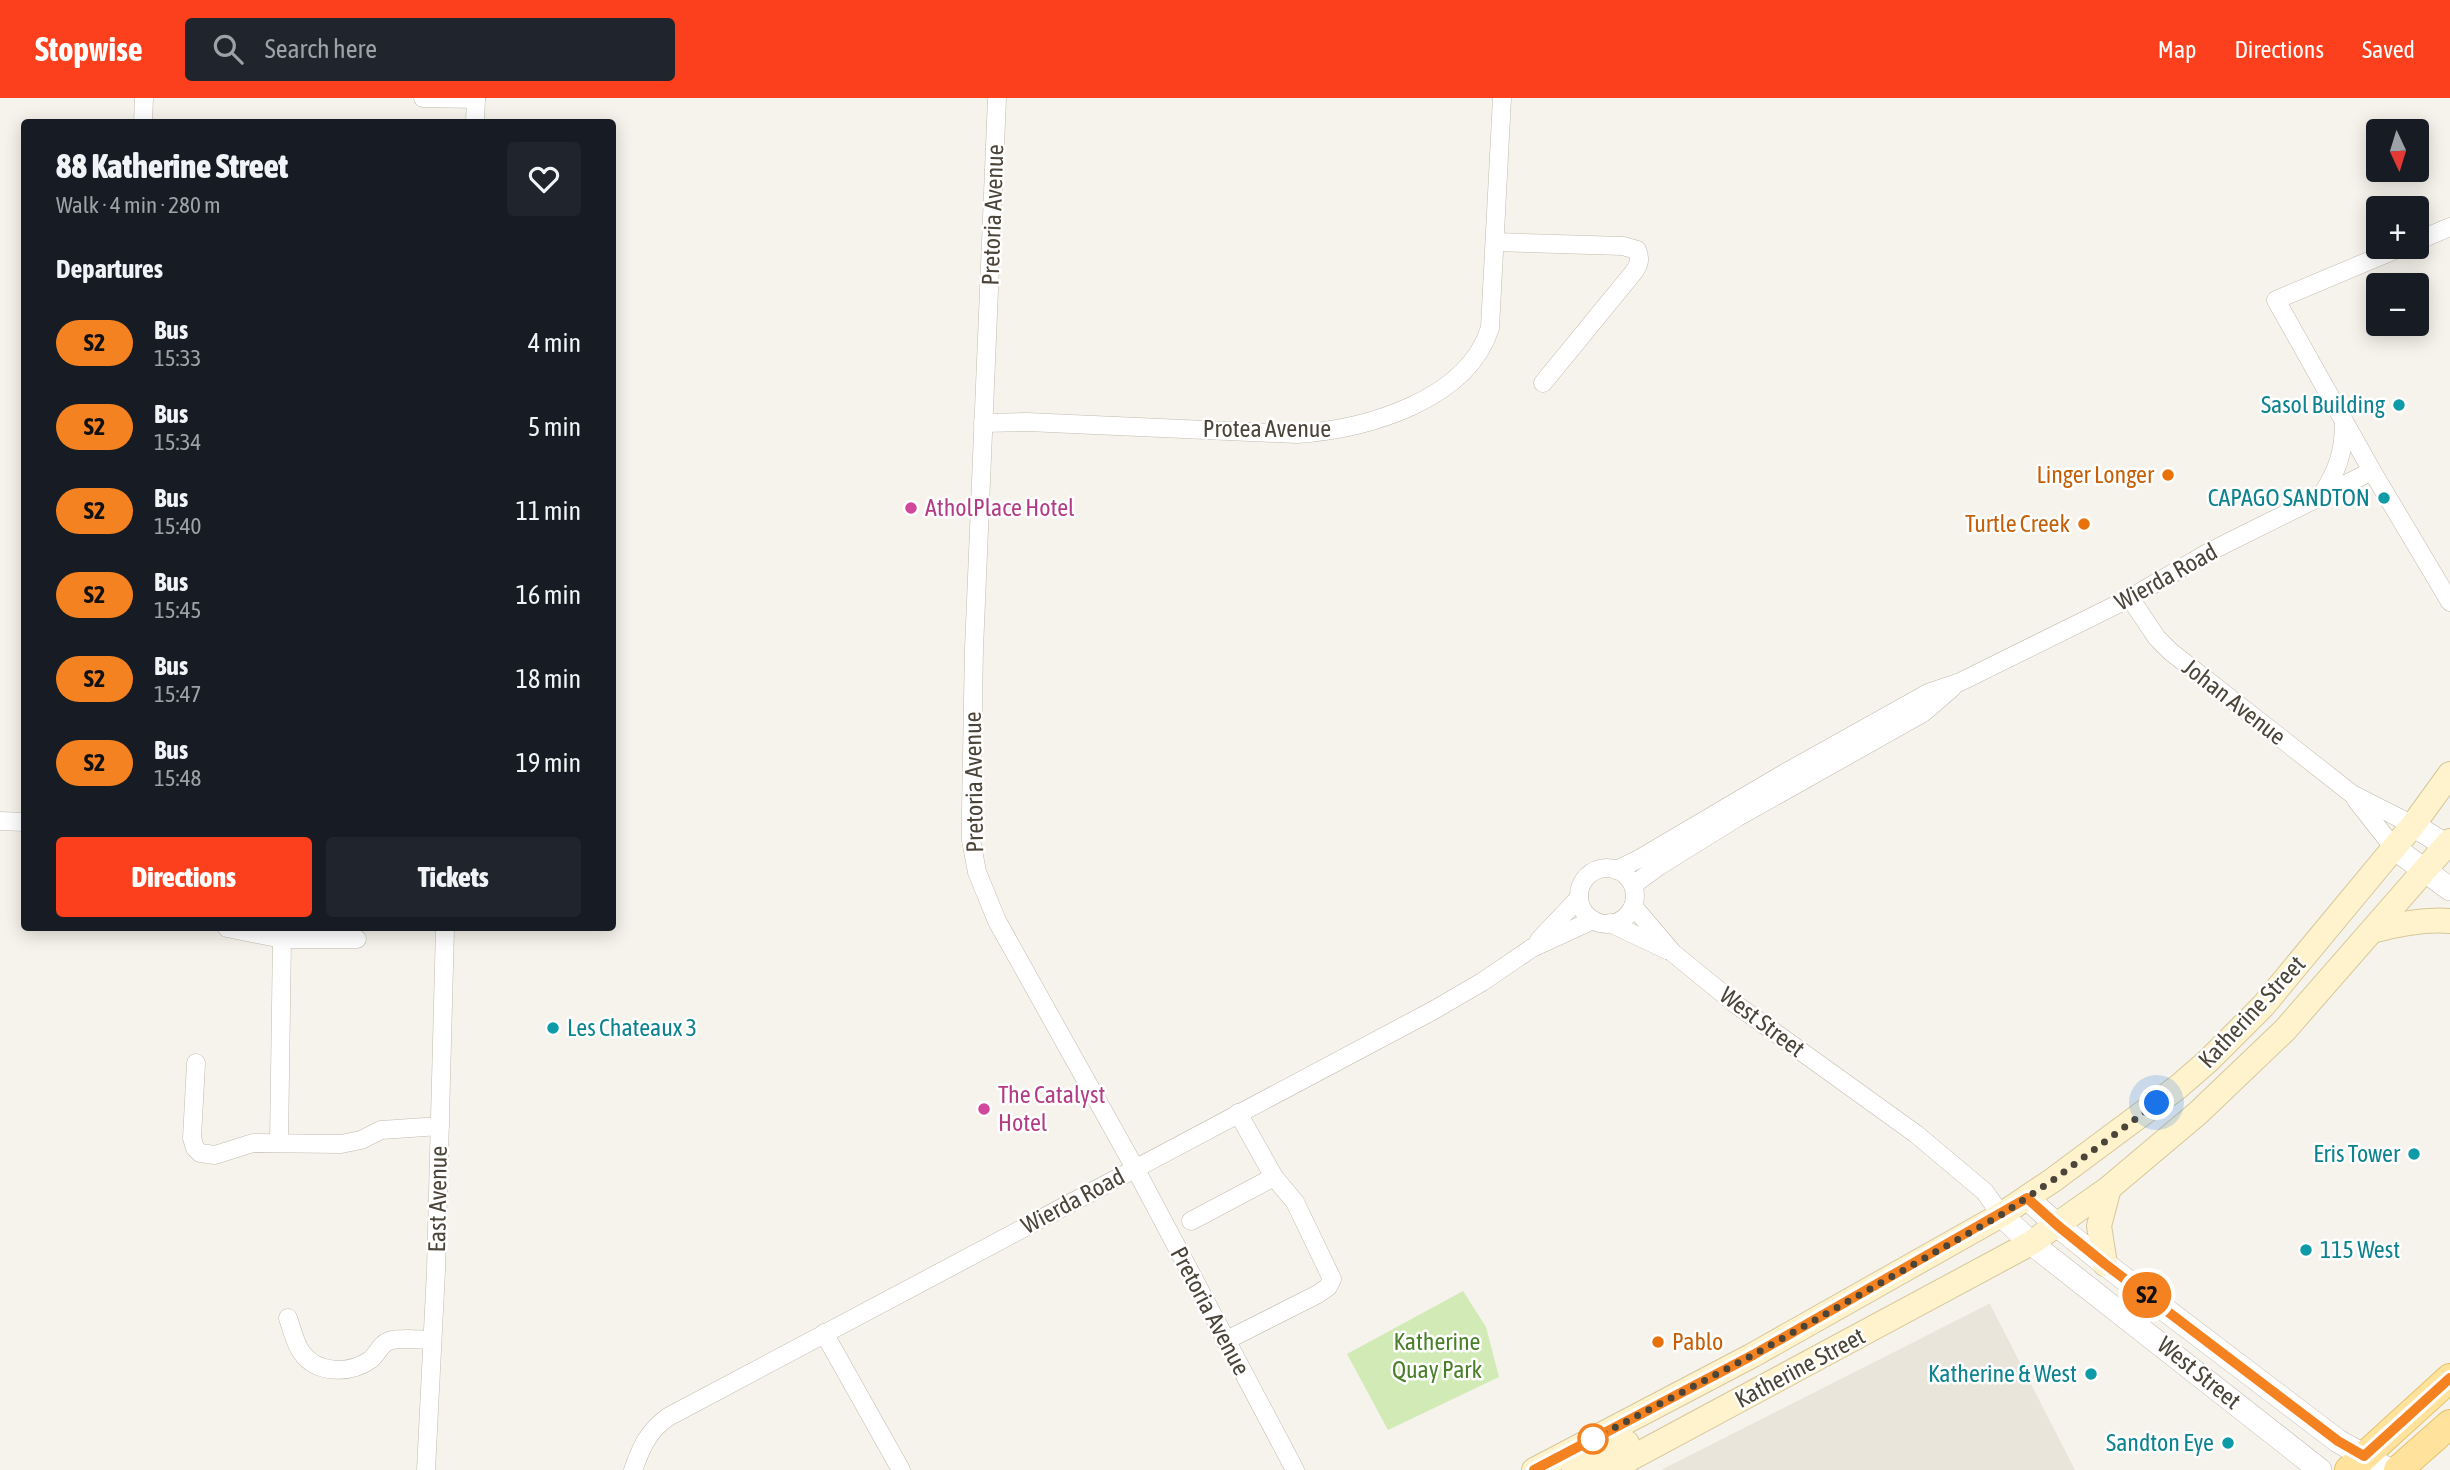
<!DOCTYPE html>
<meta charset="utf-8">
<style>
body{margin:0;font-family:"Asap Condensed",sans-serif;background:#20242c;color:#f1f3f6;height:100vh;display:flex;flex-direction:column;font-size:26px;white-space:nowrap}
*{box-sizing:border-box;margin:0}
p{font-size:23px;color:#9ea1a6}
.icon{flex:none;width:38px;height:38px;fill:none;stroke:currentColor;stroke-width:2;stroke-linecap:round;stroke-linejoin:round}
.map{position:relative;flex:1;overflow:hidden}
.panel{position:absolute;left:21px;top:21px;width:595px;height:812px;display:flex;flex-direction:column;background:#171b24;border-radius:7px;box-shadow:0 4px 18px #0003}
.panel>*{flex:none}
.badge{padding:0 14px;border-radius:23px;font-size:24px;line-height:46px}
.needle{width:46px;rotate:176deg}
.buttons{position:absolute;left:2366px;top:21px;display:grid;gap:14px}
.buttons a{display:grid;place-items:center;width:63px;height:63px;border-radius:7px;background:#171b24;box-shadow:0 4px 18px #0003;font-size:35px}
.you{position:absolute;width:35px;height:35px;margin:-18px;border:5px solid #fff;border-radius:50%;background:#1a73e8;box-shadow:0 0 0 10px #1a73e833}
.map>.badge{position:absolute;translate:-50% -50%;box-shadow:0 0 0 4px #fff}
h2{padding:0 35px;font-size:26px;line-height:63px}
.round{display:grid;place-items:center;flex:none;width:74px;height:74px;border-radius:7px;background:#20242c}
.overview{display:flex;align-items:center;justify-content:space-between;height:119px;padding:0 35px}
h1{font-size:33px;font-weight:800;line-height:52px}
.primary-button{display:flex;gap:14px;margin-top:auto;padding:14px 35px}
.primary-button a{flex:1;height:80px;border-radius:7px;background:#fc3f1d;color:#fff;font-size:28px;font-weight:800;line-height:80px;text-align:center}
.primary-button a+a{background:#20242c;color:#f1f3f6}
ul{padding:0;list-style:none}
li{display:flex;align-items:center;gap:21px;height:84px;padding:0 35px}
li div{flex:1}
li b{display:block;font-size:26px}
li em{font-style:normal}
li .badge{min-width:77px;font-weight:700;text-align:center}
header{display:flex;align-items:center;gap:42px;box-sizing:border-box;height:98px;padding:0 35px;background:#fc3f1d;color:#fff}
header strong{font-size:33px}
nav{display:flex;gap:38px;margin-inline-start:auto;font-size:24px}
.search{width:490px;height:63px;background:#20242c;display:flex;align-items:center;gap:18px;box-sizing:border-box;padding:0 24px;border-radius:7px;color:#9ea1a6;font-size:26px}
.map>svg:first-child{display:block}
</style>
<header>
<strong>Stopwise</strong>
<div class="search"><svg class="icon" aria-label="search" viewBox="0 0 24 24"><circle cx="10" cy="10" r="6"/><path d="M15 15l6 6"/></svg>Search here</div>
<nav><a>Map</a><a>Directions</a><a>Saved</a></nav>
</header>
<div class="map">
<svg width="2450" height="1372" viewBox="0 0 2450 1372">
<rect width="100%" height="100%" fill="#f6f3ec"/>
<path fill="#eae5da" d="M 1990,1206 L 2075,1372 L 1661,1372 L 1989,1206 Z"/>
<path fill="#d2eab5" d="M 1463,1193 L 1486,1229 L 1499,1279 L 1388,1332 L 1347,1256 Z"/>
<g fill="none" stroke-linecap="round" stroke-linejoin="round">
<g stroke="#c2bbae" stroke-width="19">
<g id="minor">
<path d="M 423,0 L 476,1"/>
<path d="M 997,0 L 974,551 L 971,713 L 971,742 L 977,774 L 997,823 L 1135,1070 L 1295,1372"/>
<path d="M 143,24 L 144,0"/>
<path d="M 475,24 L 476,0"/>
<path d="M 2417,143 L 2450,129"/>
<path d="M 1495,144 L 1623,148 L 1637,152 C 1641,162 1639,167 1633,175 L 1543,285"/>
<path d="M 2402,149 L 2276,202 L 2372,373 L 2450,504"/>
<path d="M 983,325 L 1027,324 L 1297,336 C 1366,331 1467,303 1490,230 L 1502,0"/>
<path d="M 2320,399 C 2337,375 2344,354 2344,325"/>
<path d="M 2130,500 L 2157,540 L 2171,554 L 2352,696 L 2413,727"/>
<path d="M 2356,702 L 2394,750"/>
<path d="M 0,723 L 24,724"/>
<circle cx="1607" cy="798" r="28"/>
<path d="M 1616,772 L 1639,761 L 1790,672 L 1928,595 L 1960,584 L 2130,500 L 2211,453 L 2372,373"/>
<path d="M 1633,787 L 1659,768 L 1738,719 L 1923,615 L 1952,590"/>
<path d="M 1633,808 L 1673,855 L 1738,908 L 1916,1036 L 1985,1094 L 2001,1117"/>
<path d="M 1610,825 L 1667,852"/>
<path d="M 227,830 L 282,841 L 357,841"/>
<path d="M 1539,842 L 1579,800"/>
<path d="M 196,965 L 192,1040 L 195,1050 L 200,1055 L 215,1057 L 253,1045 L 341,1046 L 361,1042 L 381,1032 L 440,1028"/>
<path d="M 279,1044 L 282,841"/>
<path d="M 1191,1123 L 1274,1079"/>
<path d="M 288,1220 C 292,1231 295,1246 302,1255 C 317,1276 350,1276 370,1262 C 377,1257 380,1246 389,1243 C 401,1239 420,1242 432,1242"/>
<path d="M 824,1235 L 901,1372"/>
<path d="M 1225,1243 L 1318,1196 L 1328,1189 L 1332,1181 L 1295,1104 L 1274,1079 L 1238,1015"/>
<path d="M 426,1372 L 436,1172 L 445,830"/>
<path d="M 633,1372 C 641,1350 648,1333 668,1319 L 1434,912 L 1482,884 L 1532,850 L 1593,822"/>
</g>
</g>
<g stroke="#c2bbae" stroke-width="24">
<g id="tertiary">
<path d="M 2413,727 L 2450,750"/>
<path d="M 2394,750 L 2450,791"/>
<path d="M 2027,1100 L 2057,1127 L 2105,1166 L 2338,1343 L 2389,1372"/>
<path d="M 2001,1117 L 2031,1145 L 2320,1372"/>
</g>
</g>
<g stroke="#d6c79b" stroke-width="26">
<g id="secondary">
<path d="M 2372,833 C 2398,826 2423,821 2450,823"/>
<path d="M 2105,1166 L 2099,1128 L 2109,1090"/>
<path d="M 1534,1372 L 1753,1257 L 2001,1117 L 2053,1082 L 2178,989 L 2208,963 L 2263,908 L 2413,727 L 2450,676"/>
<path d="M 1574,1372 L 1627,1345"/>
<path d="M 1609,1372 L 2031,1145 L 2109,1090 L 2198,1015 L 2285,932 L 2450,743"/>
</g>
</g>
<g stroke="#e6c16a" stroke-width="30">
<g id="primary">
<path d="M 2349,1372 L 2450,1280"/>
<path d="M 2398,1372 L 2450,1326"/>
</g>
</g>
<use href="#minor" stroke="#fff" stroke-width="18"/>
<use href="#tertiary" stroke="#fff" stroke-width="23"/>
<use href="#secondary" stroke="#fff3cd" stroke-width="24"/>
<use href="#primary" stroke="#ffe39c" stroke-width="28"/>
</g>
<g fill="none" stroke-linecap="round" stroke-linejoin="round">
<g stroke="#fff" stroke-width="16">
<path id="line" d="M 1534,1372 L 1753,1257 L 2027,1100 L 2057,1127 L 2105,1166 L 2338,1343 L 2364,1358 L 2450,1280"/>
</g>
<use href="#line" stroke="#f58220" stroke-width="10"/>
<path stroke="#4b4439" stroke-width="7" stroke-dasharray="0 12.6" d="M 1593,1341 L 1753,1257 L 2001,1117 L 2053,1082 L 2157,1005"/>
</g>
<g fill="#0f9aa8" stroke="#fff" stroke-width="2.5">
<circle cx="2399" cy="307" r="7"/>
<circle cx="2384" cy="400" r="7"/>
<circle cx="553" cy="930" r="7"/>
<circle cx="2414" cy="1056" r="7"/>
<circle cx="2306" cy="1152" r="7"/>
<circle cx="2091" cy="1276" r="7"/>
<circle cx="2228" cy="1345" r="7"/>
</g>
<g fill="#e8710a" stroke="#fff" stroke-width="2.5">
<circle cx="2168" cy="377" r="7"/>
<circle cx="2084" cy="426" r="7"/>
<circle cx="1658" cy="1244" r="7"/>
</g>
<g fill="#d1479c" stroke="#fff" stroke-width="2.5">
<circle cx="911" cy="410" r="7"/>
<circle cx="984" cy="1011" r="7"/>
</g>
<circle fill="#fff" stroke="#f58220" stroke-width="3.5" cx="1593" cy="1341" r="14"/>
<g text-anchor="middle" stroke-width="5" stroke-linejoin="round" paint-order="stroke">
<g font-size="24" fill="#4b4439" stroke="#fff">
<text transform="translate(993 117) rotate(-88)" y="8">Pretoria Avenue</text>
<text x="1267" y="339">Protea Avenue</text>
<text transform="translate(2166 479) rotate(-29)" y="8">Wierda Road</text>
<text transform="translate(2234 604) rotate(38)" y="8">Johan Avenue</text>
<text transform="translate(974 684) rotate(-91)" y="8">Pretoria Avenue</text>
<text transform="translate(2252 914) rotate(-47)" y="8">Katherine Street</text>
<text transform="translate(1762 924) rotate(37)" y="8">West Street</text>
<text transform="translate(438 1101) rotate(-89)" y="8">East Avenue</text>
<text transform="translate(1073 1103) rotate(-28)" y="8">Wierda Road</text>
<text transform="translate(1210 1213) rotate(62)" y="8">Pretoria Avenue</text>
<text transform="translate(1800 1270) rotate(-28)" y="8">Katherine Street</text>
<text transform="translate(2199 1275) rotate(39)" y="8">West Street</text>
</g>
<g font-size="24" fill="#0d838f" stroke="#fff" text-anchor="end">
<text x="2385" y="315">Sasol Building</text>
<text x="2370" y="408">CAPAGO SANDTON</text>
<text x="567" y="938" text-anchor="start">Les Chateaux 3</text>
<text x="2400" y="1064">Eris Tower</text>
<text x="2320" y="1160" text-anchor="start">115 West</text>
<text x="2077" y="1284">Katherine &amp; West</text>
<text x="2214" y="1353">Sandton Eye</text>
</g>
<g font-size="24" fill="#c56008" stroke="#fff" text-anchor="end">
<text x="2154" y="385">Linger Longer</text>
<text x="2070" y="434">Turtle Creek</text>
<text x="1672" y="1252" text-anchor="start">Pablo</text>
</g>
<g font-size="24" fill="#b23c85" stroke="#fff" text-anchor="start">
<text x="925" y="418">AtholPlace Hotel</text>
<text x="998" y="1005">The Catalyst<tspan x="998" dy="28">Hotel</tspan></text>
</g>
<g font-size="24" fill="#4a7f2a" stroke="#fff">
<text x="1437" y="1252">Katherine<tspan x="1437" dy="28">Quay Park</tspan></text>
</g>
</g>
</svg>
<div class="buttons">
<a><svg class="needle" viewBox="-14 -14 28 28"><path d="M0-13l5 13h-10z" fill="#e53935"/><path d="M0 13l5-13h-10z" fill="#9ea1a6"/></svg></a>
<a>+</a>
<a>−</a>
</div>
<div class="you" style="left:2157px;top:1005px"></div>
<b class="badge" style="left:2147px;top:1197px;background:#f58220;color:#111">S2</b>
<section class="panel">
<div class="overview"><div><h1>88 Katherine Street</h1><p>Walk · 4 min · 280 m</p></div><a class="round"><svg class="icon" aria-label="heart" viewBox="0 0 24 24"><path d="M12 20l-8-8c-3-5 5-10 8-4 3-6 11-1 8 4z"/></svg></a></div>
<h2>Departures</h2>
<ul>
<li><span class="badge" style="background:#f58220;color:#111">S2</span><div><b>Bus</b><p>15:33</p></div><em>4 min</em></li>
<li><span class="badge" style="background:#f58220;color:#111">S2</span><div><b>Bus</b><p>15:34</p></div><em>5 min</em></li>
<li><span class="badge" style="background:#f58220;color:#111">S2</span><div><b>Bus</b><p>15:40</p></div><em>11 min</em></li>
<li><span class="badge" style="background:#f58220;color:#111">S2</span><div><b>Bus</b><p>15:45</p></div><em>16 min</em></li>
<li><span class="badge" style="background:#f58220;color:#111">S2</span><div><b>Bus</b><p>15:47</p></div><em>18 min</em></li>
<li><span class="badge" style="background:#f58220;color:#111">S2</span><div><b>Bus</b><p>15:48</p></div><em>19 min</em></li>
</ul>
<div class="primary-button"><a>Directions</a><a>Tickets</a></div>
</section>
</div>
